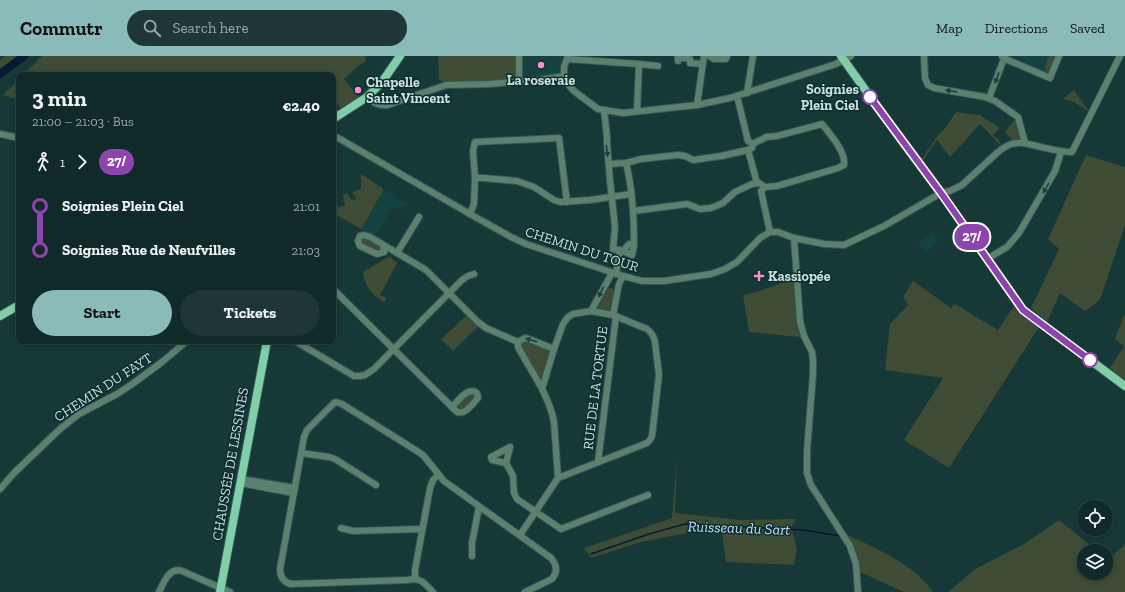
<!DOCTYPE html>
<meta charset="utf-8">
<style>
body{margin:0;font-family:"Zilla Slab",serif;background:#1e3635;color:#f1f3f6;height:100vh;display:flex;flex-direction:column;font-size:15px;white-space:nowrap}
*{box-sizing:border-box;margin:0}
p{font-size:13px;color:#9ca7a8}
.icon{flex:none;width:22px;height:22px;fill:none;stroke:currentColor;stroke-width:2;stroke-linecap:round;stroke-linejoin:round}
.map{position:relative;flex:1;overflow:hidden}
.side{position:absolute;left:16px;top:16px;width:320px;height:272px;display:flex;flex-direction:column;background:#102a29;border-radius:8px;box-shadow:0 2px 6px #0003,0 0 0 1px #304646}
.side>*{flex:none}
.badge{padding:0 8px;border-radius:13px;font-size:14px;line-height:26px}
.fabs{position:absolute;left:1077px;top:444px;display:grid;gap:8px}
.fabs a{display:grid;place-items:center;width:36px;height:36px;border-radius:50%;background:#102a29;box-shadow:0 2px 6px #0003,0 0 0 1px #304646;font-size:20px}
.map>.badge{position:absolute;translate:-50% -50%;box-shadow:0 0 0 2px #fff}
.legs{display:flex;align-items:center;gap:6px;height:44px;padding:0 16px;font-size:13px}
.legs p{margin-inline-start:auto}
.headline{display:flex;align-items:center;justify-content:space-between;height:68px;padding:0 16px}
h1{font-size:22px;font-weight:700;line-height:30px}
.primary-button{display:flex;gap:8px;margin-top:auto;padding:8px 16px}
.primary-button a{flex:1;height:46px;border-radius:24px;background:#8bbbb9;color:#111;font-size:16px;font-weight:700;line-height:46px;text-align:center}
.primary-button a+a{background:#1e3635;color:#f1f3f6}
ul{padding:0 16px;list-style:none}
li{display:flex;align-items:center;gap:14px;height:44px;font-size:15px}
li i{display:grid;place-items:center;width:6px;height:100%;margin:0 5px;background:currentColor}
li i::after{content:'';width:10px;height:10px;margin:-5px;border:3px solid;border-radius:50%;background:#102a29}
li p{margin-inline-start:auto}
li:first-child i{background:linear-gradient(#0000 50%,currentColor 0)}
li:last-child i{background:linear-gradient(currentColor 50%,#0000 0)}
header{display:flex;align-items:center;gap:24px;box-sizing:border-box;height:56px;padding:0 20px;background:#8bbbb9;color:#111}
header strong{font-size:19px}
nav{display:flex;gap:22px;margin-inline-start:auto;font-size:14px}
.search{width:280px;height:36px;background:#1e3635;display:flex;align-items:center;gap:10px;box-sizing:border-box;padding:0 14px;border-radius:22px;color:#9ca7a8;font-size:15px}
.map>svg:first-child{display:block}
</style>
<header>
<strong>Commutr</strong>
<div class="search"><svg class="icon" aria-label="search" viewBox="0 0 24 24"><circle cx="10" cy="10" r="6"/><path d="M15 15l6 6"/></svg>Search here</div>
<nav><a>Map</a><a>Directions</a><a>Saved</a></nav>
</header>
<div class="map">
<svg width="1125" height="536" viewBox="0 0 1125 536">
<rect width="100%" height="100%" fill="#163837"/>
<g fill="#134240">
<path d="M 521,0 L 564,0 L 559,18 L 518,23 Z"/>
<path d="M 1013,0 L 1058,0 L 1046,17 Z"/>
<path d="M 384,133 L 406,148 L 401,154 L 393,150 L 375,181 L 361,173 Z"/>
<path d="M 333,159 L 338,160 L 333,187 Z"/>
<path d="M 931,176 L 939,184 L 927,197 L 918,189 Z"/>
</g>
<g fill="#3e4b35">
<path d="M 5,0 L 24,0 L 0,18 L 0,4 Z"/>
<path d="M 42,0 L 366,0 L 365,6 L 362,7 L 344,23 L 359,41 L 340,52 L 333,39 L 333,19 L 23,19 Z"/>
<path d="M 438,0 L 517,0 L 515,19 L 512,23 L 490,25 L 449,26 L 444,27 L 439,23 Z"/>
<path d="M 1049,0 L 1058,0 L 1054,11 L 1046,17 L 1045,10 Z"/>
<path d="M 19,23 L 19,44 L 3,39 Z"/>
<path d="M 1074,34 L 1089,56 L 1074,46 L 1063,43 Z"/>
<path d="M 956,56 L 980,59 L 1000,72 L 993,79 L 1001,87 L 999,88 L 980,68 L 950,101 L 937,84 L 921,107 L 920,105 L 942,74 L 943,75 Z"/>
<path d="M 1015,63 L 1016,64 L 1020,81 C 1019,84 1015,84 1012,84 L 1005,76 Z"/>
<path d="M 1086,99 L 1125,111 L 1125,169 L 1100,244 L 1085,255 L 1060,237 L 1047,266 L 1031,252 L 1059,193 L 1048,183 Z"/>
<path d="M 361,118 L 384,133 L 361,173 L 338,160 L 333,159 L 333,133 L 335,135 L 334,146 L 339,151 L 345,150 L 343,139 L 347,137 L 352,144 L 356,143 L 352,136 L 361,133 Z"/>
<path d="M 363,181 L 380,190 L 380,194 L 376,196 L 361,187 L 360,183 Z"/>
<path d="M 390,200 L 397,207 L 380,239 L 387,242 L 384,246 C 371,238 365,231 363,216 Z"/>
<path d="M 800,220 L 804,273 L 809,282 L 749,276 L 743,239 L 757,236 Z"/>
<path d="M 913,225 L 951,252 L 955,248 L 998,274 L 1015,248 L 1039,271 L 949,412 L 904,384 L 943,322 L 885,314 L 890,268 L 908,249 L 903,241 Z"/>
<path d="M 609,232 L 612,232 L 614,234 L 611,253 L 609,254 L 599,252 L 598,251 L 598,248 L 606,236 Z"/>
<path d="M 467,259 L 479,270 L 453,295 L 441,283 Z"/>
<path d="M 1124,259 L 1125,260 L 1125,325 L 1110,312 L 1124,290 L 1115,283 Z"/>
<path d="M 524,284 L 550,295 L 551,297 L 543,321 L 538,322 L 521,292 L 521,287 Z"/>
<path d="M 469,337 L 474,338 L 475,342 L 462,354 L 457,353 L 457,350 Z"/>
<path d="M 677,402 L 675,457 L 740,464 L 796,463 L 791,471 L 797,493 L 794,509 L 726,506 L 722,477 L 698,475 L 641,486 L 591,502 L 584,492 L 672,462 Z"/>
<path d="M 1059,464 L 1097,495 L 1084,495 L 1084,517 L 1106,517 L 1106,502 L 1108,504 L 1125,488 L 1125,536 L 948,536 L 977,512 L 1024,488 Z"/>
<path d="M 847,479 C 876,492 915,509 933,536 L 904,536 L 858,515 L 854,495 Z"/>
</g>
<g fill="none" stroke-linecap="round" stroke-linejoin="round">
<path stroke="#061a31" stroke-width="1.5" d="M 591,498 L 649,478 L 685,468 L 803,474 L 841,480"/>
<path stroke="#061a31" stroke-width="8" d="M 0,18 L 24,0"/>
<g stroke="#375655" stroke-width="8">
<g id="minor">
<path d="M 568,0 L 564,11 L 564,20 L 566,26 L 574,35 L 598,53 L 623,57 L 697,49 L 730,42 L 836,8 L 851,0"/>
<path d="M 709,0 L 714,3 L 726,3 L 727,0"/>
<path d="M 924,0 L 925,22 L 928,29 L 934,32 L 985,41 L 995,45 L 1018,61 L 1025,87"/>
<path d="M 1002,0 L 1008,4 L 1050,22 L 1059,0"/>
<path d="M 567,3 L 639,8 L 637,55"/>
<path d="M 678,5 L 678,1 L 690,3 L 690,7 L 702,8"/>
<path d="M 639,8 L 658,10"/>
<path d="M 519,26 L 519,0"/>
<path d="M 747,37 L 753,0"/>
<path d="M 367,41 C 374,47 378,50 388,49 L 446,29 L 489,28 L 539,24 L 564,20"/>
<path d="M 989,42 L 1005,0"/>
<path d="M 697,49 L 704,0"/>
<path d="M 604,54 L 607,81 L 607,87 L 610,125 L 615,171 L 613,193 L 623,195 L 629,188 L 634,189 C 634,162 633,134 626,107"/>
<path d="M 0,78 L 19,82"/>
<path d="M 333,79 L 470,158 L 511,181 L 526,188 L 623,220 L 642,225 L 664,225 L 711,218 L 725,213 L 737,206 L 760,182 L 770,176 L 778,176 L 794,182 L 824,188 L 844,189 L 884,170 L 941,137 L 950,135 L 962,129 L 998,96 C 1004,91 1011,87 1018,87 C 1024,86 1031,89 1037,90 C 1049,93 1060,96 1072,96 L 1120,0"/>
<path d="M 753,88 L 758,85 L 763,83 L 766,81 L 777,80 L 822,68 C 830,78 846,96 844,109 L 838,112 L 777,130 L 765,131"/>
<path d="M 748,94 L 757,127"/>
<path d="M 609,108 L 626,107 L 641,103 L 678,99 L 685,100 L 693,104 L 721,100 L 748,94 L 752,92 L 753,88 L 748,85 L 737,40"/>
<path d="M 475,122 L 473,95 L 475,86 L 559,82 L 567,146"/>
<path d="M 765,131 L 761,135 L 770,176"/>
<path d="M 633,155 L 687,148 L 700,153 L 711,152 L 723,147 L 735,136 L 752,128 L 759,127 L 765,131"/>
<path d="M 470,158 L 474,148 L 475,122 L 484,122 L 517,125 L 534,131 L 554,144 L 560,146 L 590,144 L 631,138"/>
<path d="M 794,182 L 800,265 L 804,280 L 812,296 L 813,304 L 813,318 L 807,395 L 807,417 L 811,429 L 850,490 L 856,508 L 858,536"/>
<path d="M 383,189 L 384,196 L 377,198 L 360,190 L 358,185 L 360,180 L 364,179 L 370,181 L 421,211 L 426,214 L 478,266 L 486,272 L 518,286"/>
<path d="M 623,195 L 632,199 L 634,189"/>
<path d="M 397,197 L 419,161"/>
<path d="M 987,203 L 1007,191 L 1019,177 L 1055,115 L 1061,96"/>
<path d="M 616,218 L 620,194"/>
<path d="M 333,233 L 456,355 C 464,361 472,348 478,342 L 477,337 C 468,330 458,345 452,351"/>
<path d="M 591,255 L 612,217"/>
<path d="M 613,259 L 619,228 L 623,220"/>
<path d="M 295,285 L 354,320 L 360,320 L 365,319 L 374,313 L 462,224 L 468,220 L 474,218"/>
<path d="M 518,286 L 518,291 C 531,315 549,339 554,366 L 558,422"/>
<path d="M 518,286 L 525,282 L 529,283 L 554,293 L 542,333"/>
<path d="M 301,397 L 329,401 L 335,403 L 376,429"/>
<path d="M 598,406 L 616,260"/>
<path d="M 506,407 L 510,391 L 491,401 L 492,404 L 506,407 L 513,420 L 514,437 L 517,443 L 561,473 L 648,439"/>
<path d="M 241,423 L 295,432"/>
<path d="M 240,427 L 294,437"/>
<path d="M 0,433 L 14,417 L 60,373 L 79,358 L 117,338 L 131,329 L 162,306 L 187,285"/>
<path d="M 341,472 L 353,475 L 422,473"/>
<path d="M 520,479 L 558,422 L 647,387 L 650,384 L 652,380 L 659,319 L 655,286 C 654,280 652,277 647,273 L 613,259 L 591,255 L 573,258 L 568,261 L 563,268 L 554,293"/>
<path d="M 472,500 L 472,487 L 479,451"/>
<path d="M 415,522 L 415,514 L 430,432 L 433,424 L 438,419"/>
<path d="M 159,536 C 164,526 169,511 182,515 L 230,536"/>
<path d="M 433,536 C 424,527 421,521 407,524 L 291,528 C 283,526 280,521 280,513 L 304,381 L 307,374 L 334,347 L 336,346 L 342,348 L 417,395 L 423,399 L 444,425 L 551,502 C 557,509 558,516 552,523 L 525,536"/>
</g>
</g>
<g stroke="#375655" stroke-width="10">
<g id="major">
<path d="M 841,0 L 884,60 L 941,137 L 1023,254 L 1125,330"/>
<path d="M 333,63 L 367,41 L 382,26 L 400,0"/>
<path d="M 0,260 L 19,249"/>
<path d="M 220,536 L 267,285"/>
</g>
</g>
<use href="#minor" stroke="#5b806e" stroke-width="6"/>
<use href="#major" stroke="#80cfa9" stroke-width="8"/>
</g>
<defs><path id="oneway-solid" d="M-6-.8H1V-3.2L6.5 0L1 3.2V.8H-6Z"/></defs>
<g fill="#1a3e3a">
<use href="#oneway-solid" transform="translate(997 22) rotate(110)"/>
<use href="#oneway-solid" transform="translate(951 35) rotate(-170)"/>
<use href="#oneway-solid" transform="translate(607 95) rotate(84)"/>
<use href="#oneway-solid" transform="translate(1046 132) rotate(120)"/>
<use href="#oneway-solid" transform="translate(601 236) rotate(118)"/>
<use href="#oneway-solid" transform="translate(531 284) rotate(-164)"/>
</g>
<g fill="none" stroke-linecap="round" stroke-linejoin="round">
<g stroke="#fff" stroke-width="9">
<path id="line-1" d="M 870,41 L 941,137 L 1023,254 L 1090,304"/>
</g>
<use href="#line-1" stroke="#8e44ad" stroke-width="6"/>
</g>
<g fill="#f790cd" stroke="#0a2e2d" stroke-width="1.5">
<circle cx="541" cy="9" r="4"/>
<circle cx="358" cy="34" r="4"/>
<path d="M757 214h4v4h4v4h-4v4h-4v-4h-4v-4h4z"/>
</g>
<g fill="#fff" stroke="#8e44ad" stroke-width="2">
<circle cx="870" cy="41" r="7"/>
<circle cx="1090" cy="304" r="7"/>
</g>
<g text-anchor="middle" stroke-width="3" stroke-linejoin="round" paint-order="stroke">
<g font-size="14" font-weight="bold" fill="#ccdedd" stroke="#0a2e2d" text-anchor="start">
<text x="541" y="29" text-anchor="middle">La roseraie</text>
<text x="366" y="31">Chapelle<tspan x="366" dy="16">Saint Vincent</tspan></text>
<text x="768" y="225">Kassiopée</text>
</g>
<g font-size="14" font-weight="bold" fill="#ccdedd" stroke="#0a2e2d" text-anchor="end">
<text x="859" y="38">Soignies<tspan x="859" dy="16">Plein Ciel</tspan></text>
</g>
<g font-size="14" fill="#ccdedd" stroke="#0a2e2d">
<text transform="translate(582 193) rotate(18)" y="5">CHEMIN DU TOUR</text>
<text transform="translate(103 331) rotate(-33)" y="5">CHEMIN DU FAYT</text>
<text transform="translate(595 332) rotate(-83)" y="5">RUE DE LA TORTUE</text>
<text transform="translate(230 408) rotate(-80)" y="5">CHAUSSÉE DE LESSINES</text>
</g>
<g font-size="15" font-style="italic" fill="#c6dffd" stroke="#0a2e2d">
<text transform="translate(739 472) rotate(2)" y="5">Ruisseau du Sart</text>
</g>
</g>
</svg>
<div class="fabs">
<a><svg class="icon" aria-label="locate" viewBox="0 0 24 24"><circle cx="12" cy="12" r="6"/><path d="M12 2v4M12 18v4M2 12h4M18 12h4"/></svg></a>
<a><svg class="icon" aria-label="layers" viewBox="0 0 24 24"><path d="M12 4l9 5-9 5-9-5zM3 14l9 5 9-5"/></svg></a>
</div>
<b class="badge" style="left:972px;top:181px;background:#8e44ad;color:#fff">27/</b>
<section class="side">
<div class="headline"><div><h1>3 min</h1><p>21:00 – 21:03 · Bus</p></div><b>€2.40</b></div>
<div class="legs"><svg class="icon" aria-label="walk" viewBox="0 0 24 24"><circle cx="13" cy="4" r="2"/><path d="M13 8l-2 6 4 7M11 14l-3 7M7 12l3-4h3l4 4"/></svg>1<svg class="icon" aria-label="forward" viewBox="0 0 24 24"><path d="M9 5l7 7-7 7"/></svg><b class="badge" style="background:#8e44ad;color:#fff">27/</b></div>
<ul>
<li><i style="color:#8e44ad"></i><b>Soignies Plein Ciel</b><p>21:01</p></li>
<li><i style="color:#8e44ad"></i><b>Soignies Rue de Neufvilles</b><p>21:03</p></li>
</ul>
<div class="primary-button"><a>Start</a><a>Tickets</a></div>
</section>
</div>
